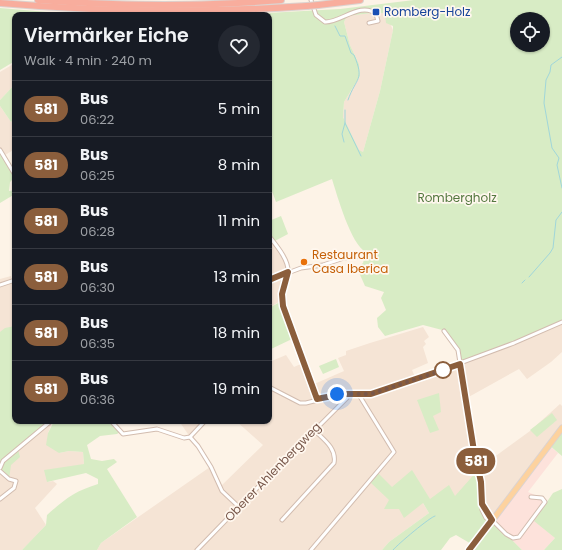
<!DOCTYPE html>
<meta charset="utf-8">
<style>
body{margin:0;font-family:Poppins,sans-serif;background:#242831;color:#f1f3f6;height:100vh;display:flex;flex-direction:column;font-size:15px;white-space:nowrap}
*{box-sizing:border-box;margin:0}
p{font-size:13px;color:#9ea1a6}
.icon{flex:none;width:22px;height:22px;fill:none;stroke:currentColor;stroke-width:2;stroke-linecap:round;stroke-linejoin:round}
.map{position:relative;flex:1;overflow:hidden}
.side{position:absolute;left:12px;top:12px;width:260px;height:412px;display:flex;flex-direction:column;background:#171b24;border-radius:8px;box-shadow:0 1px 3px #0004}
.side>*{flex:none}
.badge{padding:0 8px;border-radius:13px;font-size:14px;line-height:26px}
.buttons{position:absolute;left:510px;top:12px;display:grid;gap:8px}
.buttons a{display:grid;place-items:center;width:40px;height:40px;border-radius:50%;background:#171b24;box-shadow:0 1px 3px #0004;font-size:20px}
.you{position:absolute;width:20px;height:20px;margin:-10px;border:3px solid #fff;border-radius:50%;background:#1a73e8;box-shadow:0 0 0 6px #1a73e833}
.map>.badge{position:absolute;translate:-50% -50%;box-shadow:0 0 0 2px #fff}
.round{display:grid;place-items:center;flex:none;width:42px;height:42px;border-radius:21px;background:#242831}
.headline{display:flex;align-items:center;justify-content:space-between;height:68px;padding:0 12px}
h1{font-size:19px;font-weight:600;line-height:30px}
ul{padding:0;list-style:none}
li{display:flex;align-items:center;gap:12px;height:56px;padding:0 12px;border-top:1px solid #363941}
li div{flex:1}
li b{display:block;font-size:15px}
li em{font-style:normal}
li .badge{min-width:44px;font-weight:700;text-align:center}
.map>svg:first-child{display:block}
</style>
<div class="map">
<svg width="562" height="550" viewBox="0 0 562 550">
<rect width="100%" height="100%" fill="#fdf3e7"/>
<g fill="#f5e4d5">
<path d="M 372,13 L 385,13 L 393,30 L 380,91 L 363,152 L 359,151 L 343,117 L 344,102 L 360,76 L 359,64 L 350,45 L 344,22 L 347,16 Z"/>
<path d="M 15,63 L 15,84 L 0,100 L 0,72 Z"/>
<path d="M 0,106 L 11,122 L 15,119 L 15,149 L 5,155 L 0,147 Z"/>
<path d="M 269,236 L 286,263 L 288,272 L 282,300 L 269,308 Z"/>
<path d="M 11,276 L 12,283 L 15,283 L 15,349 L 0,359 L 0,279 Z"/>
<path d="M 562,322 L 562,352 L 551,362 L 527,379 L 519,369 L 465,399 L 478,469 L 530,431 L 560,404 L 562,406 L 562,428 L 492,520 L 453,498 L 421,500 L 429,513 L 389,542 L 382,550 L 97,550 L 101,543 L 210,467 L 221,486 L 263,445 L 236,421 L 269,421 L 269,363 L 274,360 L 286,355 L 294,367 L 303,363 L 317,399 L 312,403 L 363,393 L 341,391 L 320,397 L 312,385 L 344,371 L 338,358 L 346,355 L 346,351 L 370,343 L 423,327 L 429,337 L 424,341 L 426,344 L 423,347 L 428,363 L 412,370 L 415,377 L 408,380 L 409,382 L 460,364 Z"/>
<path d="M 179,421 L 205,421 L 190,437 Z"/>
<path d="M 52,423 L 48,433 L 59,453 L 69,451 L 83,452 L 84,464 L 47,482 L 53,481 L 57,484 L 35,508 L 46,525 L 22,550 L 0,550 L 0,471 L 3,464 L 47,425 Z"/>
</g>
<path fill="#fde2db" d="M 549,445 L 558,453 L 528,492 L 547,500 L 535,521 L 555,538 L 544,550 L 522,550 L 492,520 Z"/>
<g fill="#d8ecc5" fill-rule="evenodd">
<path d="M 414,0 L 562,0 L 562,320 L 514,342 L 461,361 L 456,347 L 446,331 L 423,325 L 385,336 L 378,327 L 377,318 L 386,310 L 381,298 L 384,292 L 365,286 L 357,268 L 363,263 L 366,252 C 351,245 337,195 332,179 L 276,202 L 269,183 L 269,15 L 233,15 L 340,9 ZM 372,13 L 376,16 L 379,13 L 385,13 L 386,23 L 393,26 L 393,30 L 380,91 L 363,152 L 359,150 L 343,117 L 344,102 L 360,76 L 359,64 L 350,45 L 344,22 L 347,16 ZM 517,19 L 543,19 L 543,45 L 517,45 Z"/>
<path d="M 0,8 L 83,15 L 15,15 L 15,61 L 0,70 Z"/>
<path d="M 15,84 L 15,119 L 11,122 L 0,106 L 0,100 Z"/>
<path d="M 0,150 L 15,175 L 15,177 L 10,182 L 9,191 L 15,190 L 15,194 L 0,203 Z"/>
<path d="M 281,216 L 288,234 L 273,242 L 269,236 L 269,221 Z"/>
<path d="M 280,302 L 292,339 L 269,350 L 269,308 Z"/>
<path d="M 15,326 L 15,421 L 51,421 L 18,449 L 20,457 L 11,465 L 9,479 L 0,471 L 0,332 L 5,328 Z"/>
<path d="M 336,359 L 339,367 L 323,374 L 319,366 Z"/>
<path d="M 439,393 L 441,412 L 433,416 L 439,430 L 430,433 L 417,400 Z"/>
<path d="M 552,413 L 557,420 L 537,437 L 530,430 Z"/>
<path d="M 54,421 L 111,421 L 121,431 L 117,434 L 100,436 L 87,445 L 91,459 L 102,461 L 114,459 L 117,462 L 107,469 L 137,517 L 101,543 L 97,550 L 22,550 L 46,525 L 47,515 C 65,499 75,491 98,484 L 98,479 L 86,473 L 47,482 L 44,470 L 84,464 L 83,452 L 69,451 L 59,453 L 46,445 L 48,433 Z"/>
<path d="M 562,428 L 562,456 L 549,445 Z"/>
<path d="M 412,470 L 430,499 L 449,485 L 455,496 L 478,470 L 484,515 L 499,527 L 522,550 L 470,550 L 473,545 L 456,535 L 450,538 L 441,550 L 382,550 L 389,542 L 429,513 L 423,503 L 404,518 L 399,509 L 384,509 L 389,500 L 370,482 L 377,472 L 392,487 Z"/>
<path d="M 562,489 L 562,550 L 544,550 L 555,538 L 534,521 L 553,493 Z"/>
</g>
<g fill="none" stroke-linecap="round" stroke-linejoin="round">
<g stroke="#a0d6da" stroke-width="1">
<path d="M 335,26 L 340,36 L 345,36 L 351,53 L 354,55 C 365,81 356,77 348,100"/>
<path d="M 562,57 L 551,65 L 550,72 L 546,80 L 544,103 L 552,148 L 559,158 L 557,165 L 562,188"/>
<path d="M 345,110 L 345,123 L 361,156"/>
<path d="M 344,142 L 342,134 L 345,123"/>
<path d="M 529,277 L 550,253 L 553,248 L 556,220 L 562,212"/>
<path d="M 522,283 L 525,280"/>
<path d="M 393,550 C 398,544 430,517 435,516"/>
</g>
<g stroke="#d2bcaf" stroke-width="5">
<g id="street">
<path d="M 311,0 L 316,15 L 325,22 C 340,23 361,1 376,14 L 378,21 L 369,23"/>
<path d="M 0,150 L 15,175"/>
<path d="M 269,236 C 276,245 289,260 288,272 C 288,284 280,294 283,306 L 317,399"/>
<path d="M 269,280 L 301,268 L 323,265 L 344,258 L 357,256"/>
<path d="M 0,285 L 15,280"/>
<path d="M 444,331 L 458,350 L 474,451 L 481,482 L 482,510 L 486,518 L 492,520 L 506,534 L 513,538 L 519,537 L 545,502 L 542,498 L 531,497"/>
<path d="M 269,387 L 300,403 L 306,403 L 342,394 L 371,394 L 409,382 L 514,343 L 562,322"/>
<path d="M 111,421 L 123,434 L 157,429 L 184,438 L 190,437 L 205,421"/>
<path d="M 190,437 L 198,446 L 211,467 L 222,491 L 239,507"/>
<path d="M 0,468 L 3,461 L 51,421"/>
<path d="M 0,471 L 9,479 L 16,481 L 14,488 L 0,499"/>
<path d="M 482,504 L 492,520"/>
<path d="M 282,520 L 334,463 C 337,448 323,439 314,430"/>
<path d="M 197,550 L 261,484 L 347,398 L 348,394"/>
<path d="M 311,550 L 394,452 L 359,395"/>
</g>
</g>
<g stroke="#dcd3d0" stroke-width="7">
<path id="primary" d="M 470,550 L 562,428"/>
</g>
<g stroke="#dcd3d0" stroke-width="8">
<g id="highway">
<path d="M 38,0 C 118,6 201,7 281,0"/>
<path d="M 0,3 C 102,12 204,13 307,6"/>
<path d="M 318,5 L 360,0"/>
</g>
</g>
<use href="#street" stroke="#fff" stroke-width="3"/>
<use href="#primary" stroke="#fdd29e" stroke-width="5"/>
<use href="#highway" stroke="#f8ad9d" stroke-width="6"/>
<g stroke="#dcd3d0" stroke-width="8" stroke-linecap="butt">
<path id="highway-bridge" d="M 307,6 L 318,5"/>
</g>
<use href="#highway-bridge" stroke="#f8ad9d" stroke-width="6"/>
</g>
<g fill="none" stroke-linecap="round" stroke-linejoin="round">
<g stroke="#fff" stroke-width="9">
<path id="line" d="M 269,280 L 288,272 L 282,294 L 283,306 L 317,399 L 342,394 L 371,394 L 460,364 L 474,451 L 481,482 L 482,504 L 492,520 L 469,550"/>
</g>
<use href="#line" stroke="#8b5e3c" stroke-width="6"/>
<path stroke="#78574a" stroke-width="4" stroke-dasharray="0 7.2" d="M 337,394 L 371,394 L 443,370"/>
</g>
<rect fill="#1a4fb4" stroke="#fff7ee" stroke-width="1.5" x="372" y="8" width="8" height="8" rx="2"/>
<circle fill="#e8710a" stroke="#fff7ee" stroke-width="1.5" cx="304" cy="262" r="4"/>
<circle fill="#fff" stroke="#8b5e3c" stroke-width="2" cx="443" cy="370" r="8"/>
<g text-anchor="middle" stroke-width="3.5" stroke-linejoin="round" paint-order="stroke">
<g font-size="12" fill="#164399" stroke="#fff7ee" text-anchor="start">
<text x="384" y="16">Romberg-Holz</text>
</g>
<g font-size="12" fill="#54783f" stroke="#fff7ee">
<text x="457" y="202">Rombergholz</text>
</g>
<g font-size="12" fill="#c56008" stroke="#fff7ee" text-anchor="start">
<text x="312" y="259">Restaurant<tspan x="312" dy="14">Casa Iberica</tspan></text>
</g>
<g font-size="12" fill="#78574a" stroke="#fff7ee">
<text transform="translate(273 472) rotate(-46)" y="4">Oberer Ahlenbergweg</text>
</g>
</g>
</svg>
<div class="buttons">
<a><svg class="icon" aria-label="locate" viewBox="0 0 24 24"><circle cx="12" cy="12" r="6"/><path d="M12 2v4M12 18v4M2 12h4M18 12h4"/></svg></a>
</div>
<div class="you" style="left:337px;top:394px"></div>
<b class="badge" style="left:476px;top:461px;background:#8b5e3c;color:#fff">581</b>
<section class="side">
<div class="headline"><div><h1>Viermärker Eiche</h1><p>Walk · 4 min · 240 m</p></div><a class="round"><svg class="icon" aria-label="heart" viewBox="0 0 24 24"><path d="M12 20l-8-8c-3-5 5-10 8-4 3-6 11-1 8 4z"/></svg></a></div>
<ul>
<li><span class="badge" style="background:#8b5e3c;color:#fff">581</span><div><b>Bus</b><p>06:22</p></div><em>5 min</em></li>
<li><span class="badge" style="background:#8b5e3c;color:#fff">581</span><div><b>Bus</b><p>06:25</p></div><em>8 min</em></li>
<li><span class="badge" style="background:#8b5e3c;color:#fff">581</span><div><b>Bus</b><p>06:28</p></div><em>11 min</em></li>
<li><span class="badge" style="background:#8b5e3c;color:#fff">581</span><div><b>Bus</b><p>06:30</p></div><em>13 min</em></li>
<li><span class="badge" style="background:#8b5e3c;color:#fff">581</span><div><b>Bus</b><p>06:35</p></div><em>18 min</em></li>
<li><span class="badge" style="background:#8b5e3c;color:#fff">581</span><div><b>Bus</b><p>06:36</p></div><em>19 min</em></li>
</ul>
</section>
</div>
